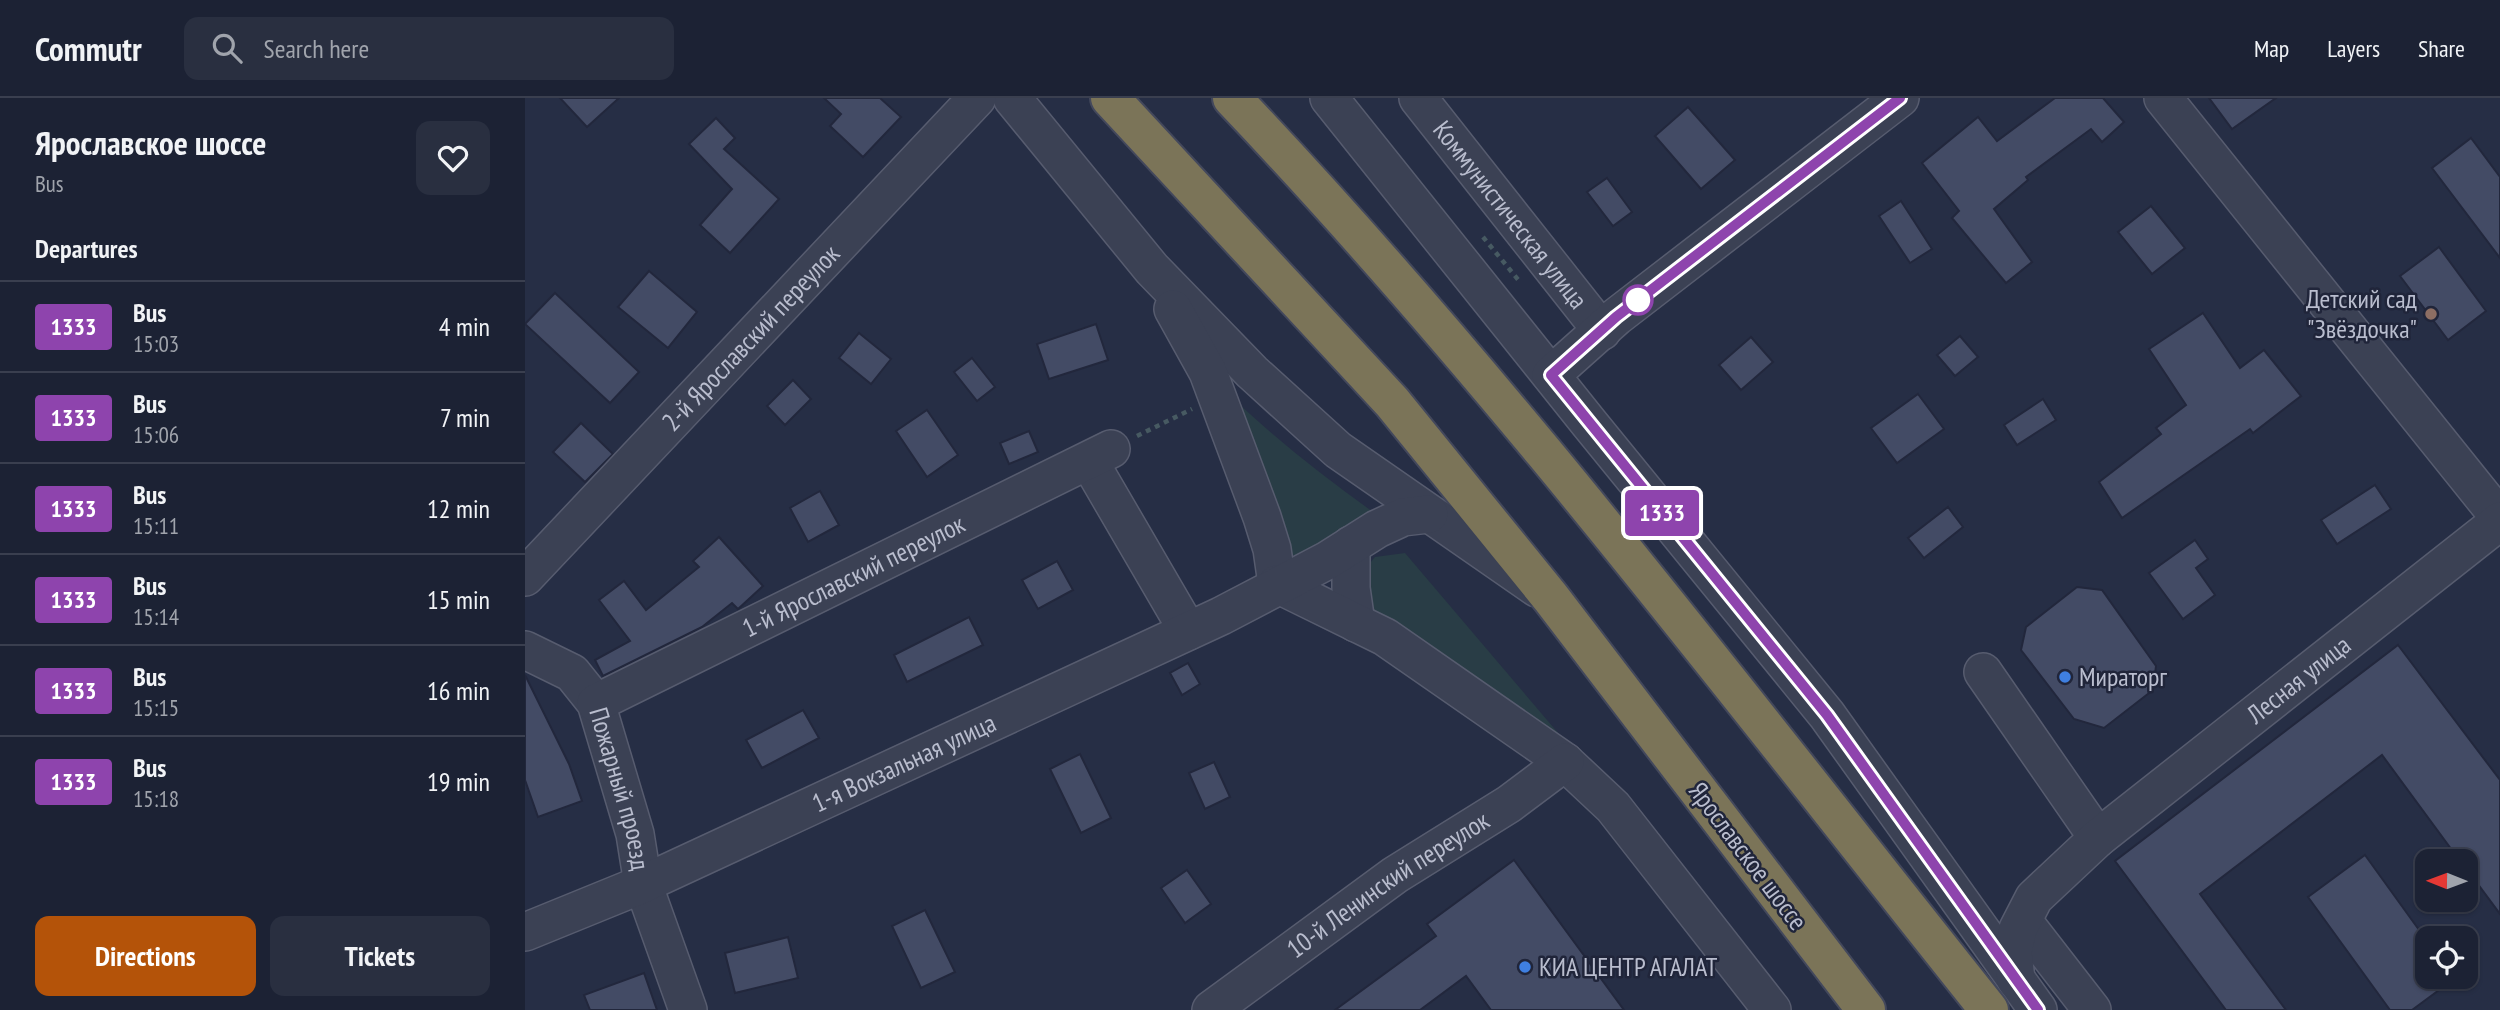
<!DOCTYPE html>
<meta charset="utf-8">
<style>
body{margin:0;font-family:"PT Sans Narrow",sans-serif;background:#292f40;color:#f1f3f6;height:100vh;display:flex;flex-direction:column;font-size:26px;white-space:nowrap}
*{box-sizing:border-box;margin:0}
p{font-size:23px;color:#a0a4ac}
.icon{flex:none;width:38px;height:38px;fill:none;stroke:currentColor;stroke-width:2;stroke-linecap:round;stroke-linejoin:round}
.map{position:relative;flex:1;overflow:hidden}
.details{display:flex;flex-direction:column;background:#1c2234;width:525px}
.details>*{flex:none}
.badge{padding:0 14px;border-radius:5px;font-size:24px;line-height:46px}
.needle{width:46px;rotate:271deg}
.tools{position:absolute;left:1890px;top:751px;display:grid;gap:14px}
.tools a{display:grid;place-items:center;width:63px;height:63px;border-radius:14px;background:#1c2234;box-shadow:0 2px 5px #0004,0 0 0 2px #3a3f4f;font-size:35px}
.map>.badge{position:absolute;translate:-50% -50%;box-shadow:0 0 0 4px #fff}
h2{padding:0 35px;font-size:26px;line-height:63px}
.round{display:grid;place-items:center;flex:none;width:74px;height:74px;border-radius:14px;background:#292f40}
.head{display:flex;align-items:center;justify-content:space-between;height:119px;padding:0 35px}
h1{font-size:33px;font-weight:800;line-height:52px}
.cta{display:flex;gap:14px;margin-top:auto;padding:14px 35px}
.cta a{flex:1;height:80px;border-radius:14px;background:#b45309;color:#fff;font-size:28px;font-weight:800;line-height:80px;text-align:center}
.cta a+a{background:#292f40;color:#f1f3f6}
ul{padding:0;list-style:none}
li{display:flex;align-items:center;gap:21px;height:91px;padding:0 35px;border-top:2px solid #3a3f4f}
li div{flex:1}
li b{display:block;font-size:26px}
li em{font-style:normal}
li .badge{min-width:77px;font-weight:700;text-align:center}
header{display:flex;align-items:center;gap:42px;box-sizing:border-box;height:98px;padding:0 35px;background:#1c2234;border-bottom:2px solid #3a3f4f}
header strong{font-size:33px}
nav{display:flex;gap:38px;margin-inline-start:auto;font-size:24px}
.search{width:490px;height:63px;background:#292f40;display:flex;align-items:center;gap:18px;box-sizing:border-box;padding:0 24px;border-radius:14px;color:#a0a4ac;font-size:26px}
main{display:flex;flex:1;min-height:0}
.map>svg:first-child{display:block}
</style>
<header>
<strong>Commutr</strong>
<div class="search"><svg class="icon" aria-label="search" viewBox="0 0 24 24"><circle cx="10" cy="10" r="6"/><path d="M15 15l6 6"/></svg>Search here</div>
<nav><a>Map</a><a>Layers</a><a>Share</a></nav>
</header>
<main>
<section class="details">
<div class="head"><div><h1>Ярославское шоссе</h1><p>Bus</p></div><a class="round"><svg class="icon" aria-label="heart" viewBox="0 0 24 24"><path d="M12 20l-8-8c-3-5 5-10 8-4 3-6 11-1 8 4z"/></svg></a></div>
<h2>Departures</h2>
<ul>
<li><span class="badge" style="background:#8e44ad;color:#fff">1333</span><div><b>Bus</b><p>15:03</p></div><em>4 min</em></li>
<li><span class="badge" style="background:#8e44ad;color:#fff">1333</span><div><b>Bus</b><p>15:06</p></div><em>7 min</em></li>
<li><span class="badge" style="background:#8e44ad;color:#fff">1333</span><div><b>Bus</b><p>15:11</p></div><em>12 min</em></li>
<li><span class="badge" style="background:#8e44ad;color:#fff">1333</span><div><b>Bus</b><p>15:14</p></div><em>15 min</em></li>
<li><span class="badge" style="background:#8e44ad;color:#fff">1333</span><div><b>Bus</b><p>15:15</p></div><em>16 min</em></li>
<li><span class="badge" style="background:#8e44ad;color:#fff">1333</span><div><b>Bus</b><p>15:18</p></div><em>19 min</em></li>
</ul>
<div class="cta"><a>Directions</a><a>Tickets</a></div>
</section>
<div class="map">
<svg width="1975" height="912" viewBox="0 0 1975 912">
<rect width="100%" height="100%" fill="#262e45"/>
<g fill="#293d46">
<path d="M 695,288 C 744,336 799,379 855,419 L 782,460 L 768,457 L 757,449 Z"/>
<path d="M 880,455 L 1051,656 L 843,517 L 834,478 L 850,459 Z"/>
</g>
<g fill="#434b65" stroke="#22273c" stroke-width="2">
<path d="M 35,0 L 94,0 L 62,29 Z"/>
<path d="M 299,0 L 355,0 L 376,19 L 338,59 L 305,28 L 316,16 Z"/>
<path d="M 1530,0 L 1578,0 L 1599,24 L 1577,44 L 1566,31 L 1501,79 L 1503,82 L 1469,111 L 1507,164 L 1481,185 L 1427,120 L 1434,113 L 1397,65 L 1453,19 L 1472,43 Z"/>
<path d="M 1684,0 L 1751,0 L 1707,31 Z"/>
<path d="M 1163,9 L 1210,62 L 1176,91 L 1130,38 Z"/>
<path d="M 191,20 L 210,40 L 199,51 L 254,101 L 205,155 L 175,127 L 207,91 L 164,46 Z"/>
<path d="M 1946,40 L 1975,79 L 1975,160 L 1907,70 Z"/>
<path d="M 1082,80 L 1107,114 L 1088,128 L 1062,94 Z"/>
<path d="M 1376,103 L 1407,151 L 1385,165 L 1354,118 Z"/>
<path d="M 1626,108 L 1660,150 L 1627,176 L 1593,134 Z"/>
<path d="M 1914,149 L 1961,213 L 1923,242 L 1875,178 Z"/>
<path d="M 124,173 L 172,214 L 143,250 L 93,209 Z"/>
<path d="M 30,195 L 114,274 L 85,305 L 0,226 Z"/>
<path d="M 1678,215 L 1715,270 L 1739,252 L 1776,298 L 1728,335 L 1725,331 L 1597,420 L 1574,384 L 1636,336 L 1631,330 L 1661,307 L 1624,251 Z"/>
<path d="M 571,226 L 583,262 L 524,281 L 512,246 Z"/>
<path d="M 334,235 L 366,261 L 346,286 L 314,260 Z"/>
<path d="M 1435,238 L 1453,259 L 1430,278 L 1412,257 Z"/>
<path d="M 1226,239 L 1248,264 L 1216,292 L 1194,267 Z"/>
<path d="M 447,260 L 470,289 L 452,303 L 429,274 Z"/>
<path d="M 268,282 L 286,301 L 260,327 L 242,308 Z"/>
<path d="M 1393,296 L 1419,331 L 1372,365 L 1346,330 Z"/>
<path d="M 1518,301 L 1531,322 L 1492,347 L 1479,327 Z"/>
<path d="M 402,312 L 433,357 L 402,379 L 371,333 Z"/>
<path d="M 56,325 L 88,356 L 60,384 L 28,354 Z"/>
<path d="M 504,333 L 513,354 L 484,366 L 475,345 Z"/>
<path d="M 1850,387 L 1866,411 L 1812,446 L 1796,422 Z"/>
<path d="M 295,393 L 314,427 L 283,444 L 265,410 Z"/>
<path d="M 1423,409 L 1438,429 L 1399,460 L 1383,440 Z"/>
<path d="M 194,439 L 238,488 L 213,511 L 207,505 L 177,529 L 78,578 L 70,562 L 105,543 L 74,502 L 99,483 L 121,512 L 174,469 L 168,463 Z"/>
<path d="M 1670,442 L 1683,461 L 1671,470 L 1690,497 L 1658,521 L 1624,475 Z"/>
<path d="M 532,463 L 548,492 L 513,511 L 497,482 Z"/>
<path d="M 1552,489 L 1577,492 L 1631,568 L 1628,592 L 1579,630 L 1549,621 L 1496,552 L 1501,529 Z"/>
<path d="M 444,519 L 458,547 L 382,584 L 369,557 Z"/>
<path d="M 1873,547 L 1975,682 L 1975,816 L 1941,770 L 1941,763 L 1935,763 L 1857,657 L 1675,796 L 1761,912 L 1701,912 L 1590,763 Z"/>
<path d="M 663,565 L 675,586 L 657,597 L 645,575 Z"/>
<path d="M 0,577 L 44,666 L 57,703 L 13,719 L 0,682 Z"/>
<path d="M 278,612 L 294,640 L 237,670 L 221,642 Z"/>
<path d="M 555,656 L 586,720 L 556,735 L 525,671 Z"/>
<path d="M 689,664 L 705,699 L 680,711 L 664,675 Z"/>
<path d="M 1840,757 L 1902,843 L 1902,878 L 1933,878 L 1887,912 L 1865,912 L 1783,799 Z"/>
<path d="M 989,762 L 1099,912 L 966,912 L 941,878 L 895,912 L 810,912 L 911,838 L 902,826 Z"/>
<path d="M 662,772 L 686,806 L 660,825 L 636,790 Z"/>
<path d="M 400,812 L 430,874 L 396,890 L 367,828 Z"/>
<path d="M 263,839 L 273,880 L 210,895 L 200,855 Z"/>
<path d="M 119,875 L 132,912 L 65,912 L 59,897 Z"/>
</g>
<g fill="none" stroke-linecap="round" stroke-linejoin="round">
<g stroke="#575c6f" stroke-width="40">
<g id="minor">
<path d="M 487,0 L 627,171 L 727,274 L 813,352 L 1012,490"/>
<path d="M 804,0 L 1064,325 L 1302,617 L 1513,912"/>
<path id="s1" d="M 893,0 L 1077,233"/>
<path d="M 1638,0 L 1975,420"/>
<path d="M 648,211 L 683,274 L 737,419 L 747,451 L 752,486"/>
<path d="M 1026,277 L 1091,219 L 1375,0"/>
<path d="M 564,363 L 663,533"/>
<path d="M 826,447 L 826,490 L 831,525"/>
<path id="s2" d="M 0,479 L 452,0"/>
<path d="M 752,486 L 860,539 L 1040,664 L 1088,709 L 1247,912"/>
<path id="s3" d="M 0,552 L 47,575 L 71,605 L 110,736 L 118,786 L 163,912"/>
<path d="M 1458,574 L 1573,740"/>
<path id="s4" d="M 71,605 L 586,351"/>
<path d="M 1498,823 L 1567,912"/>
<path id="s5" d="M 0,834 L 118,786 L 696,518 L 803,462 L 852,431 L 878,419 L 904,416"/>
<path id="s6" d="M 1491,882 L 1488,854 L 1493,831 L 1509,800 L 1573,740 L 1975,423"/>
<path id="s7" d="M 686,912 L 870,777 L 984,706 L 1040,664"/>
</g>
</g>
<g stroke="#43485c" stroke-width="42">
<g id="highway">
<path d="M 585,0 L 867,304 L 1026,500 L 1341,912"/>
<path d="M 707,0 C 979,286 1218,604 1464,912"/>
</g>
</g>
<g stroke="#475a62" stroke-width="4.5" stroke-dasharray="5 5" stroke-linecap="butt">
<path d="M 958,139 L 995,184"/>
<path d="M 612,338 L 667,311"/>
</g>
<use href="#minor" stroke="#3b4154" stroke-width="37"/>
<use href="#highway" stroke="#7b7458" stroke-width="38"/>
</g>
<g fill="none" stroke-linecap="round" stroke-linejoin="round">
<g stroke="#fff" stroke-width="16">
<path id="line" d="M 1375,0 L 1091,219 L 1026,277 L 1302,617 L 1513,912"/>
</g>
<use href="#line" stroke="#8e44ad" stroke-width="10"/>
</g>
<circle fill="#fff" stroke="#8e44ad" stroke-width="3.5" cx="1113" cy="202" r="14"/>
<circle fill="#8d6e63" stroke="#20253a" stroke-width="2.5" cx="1906" cy="216" r="7"/>
<g fill="#3f7fe0" stroke="#20253a" stroke-width="2.5">
<circle cx="1540" cy="579" r="7"/>
<circle cx="1000" cy="869" r="7"/>
</g>
<g text-anchor="middle" stroke-width="5" stroke-linejoin="round" paint-order="stroke">
<g font-size="26" fill="#b9bdce" stroke="#20253a">
<text dy="9" stroke="none"><textPath href="#s1" startOffset="149">Коммунистическая улица</textPath></text>
<text dy="9" stroke="none"><textPath href="#s2" startOffset="329">2-й Ярославский переулок</textPath></text>
<text dy="9" stroke="none"><textPath href="#s4" startOffset="287">1-й Ярославский переулок</textPath></text>
<text dy="9" stroke="none"><textPath href="#s6" startOffset="430">Лесная улица</textPath></text>
<text dy="9" stroke="none"><textPath href="#s5" startOffset="415">1-я Вокзальная улица</textPath></text>
<text dy="9" stroke="none"><textPath href="#s3" startOffset="180">Пожарный проезд</textPath></text>
<text transform="translate(1223 758) rotate(53)" y="9">Ярославское шоссе</text>
<text dy="9" stroke="none"><textPath href="#s7" startOffset="217">10-й Ленинский переулок</textPath></text>
</g>
<g font-size="26" fill="#b9bdce" stroke="#20253a" text-anchor="start">
<text x="1892" y="210" text-anchor="end">Детский сад<tspan x="1892" dy="30">"Звёздочка"</tspan></text>
<text x="1554" y="588">Мираторг</text>
<text x="1014" y="878">КИА ЦЕНТР АГАЛАТ</text>
</g>
</g>
</svg>
<div class="tools">
<a><svg class="needle" viewBox="-14 -14 28 28"><path d="M0-13l5 13h-10z" fill="#e53935"/><path d="M0 13l5-13h-10z" fill="#a0a4ac"/></svg></a>
<a><svg class="icon" aria-label="locate" viewBox="0 0 24 24"><circle cx="12" cy="12" r="6"/><path d="M12 2v4M12 18v4M2 12h4M18 12h4"/></svg></a>
</div>
<b class="badge" style="left:1137px;top:415px;background:#8e44ad;color:#fff">1333</b>
</div>
</main>
